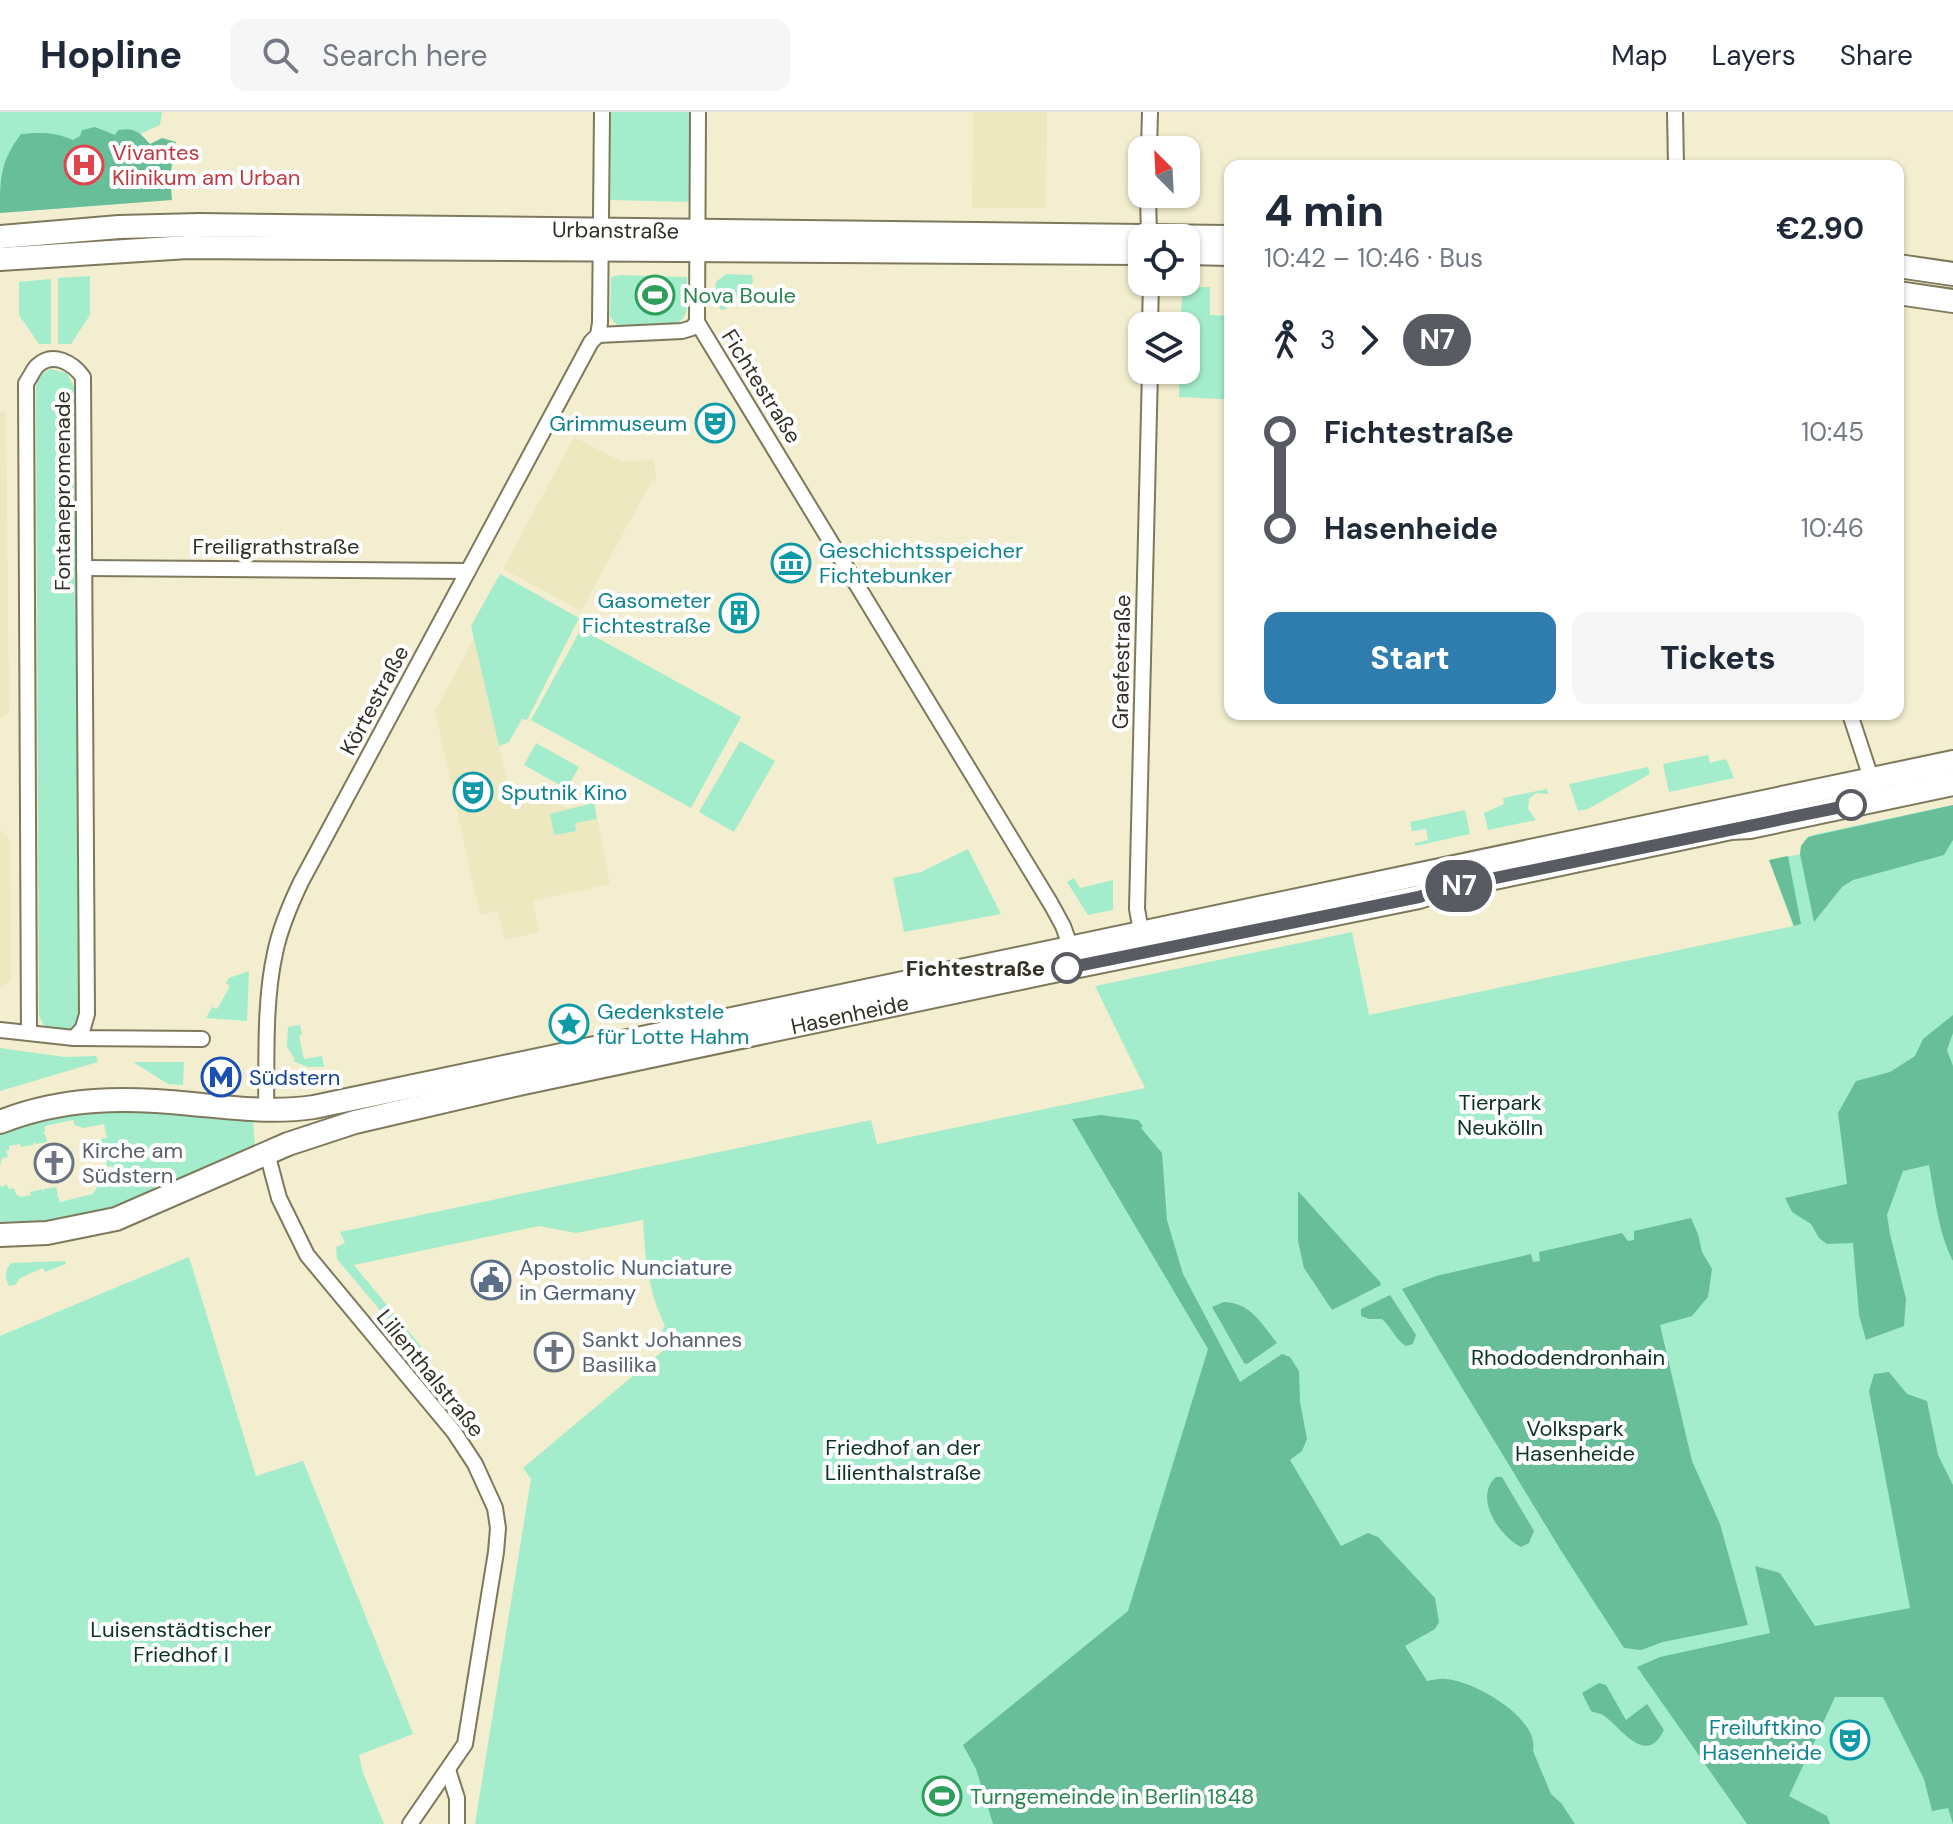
<!DOCTYPE html>
<meta charset="utf-8">
<style>
body{margin:0;font-family:"DM Sans",sans-serif;background:#f6f6f7;color:#1f2937;height:100vh;display:flex;flex-direction:column;font-size:30px;white-space:nowrap}
*{box-sizing:border-box;margin:0}
p{font-size:26px;color:#747a83}
.icon{flex:none;width:44px;height:44px;fill:none;stroke:currentColor;stroke-width:2;stroke-linecap:round;stroke-linejoin:round}
.map{position:relative;flex:1;overflow:hidden}
.side{position:absolute;left:1224px;top:48px;width:680px;height:560px;display:flex;flex-direction:column;background:#fff;border-radius:16px;box-shadow:0 2px 6px #0004}
.side>*{flex:none}
.badge{padding:0 16px;border-radius:26px;font-size:28px;line-height:52px}
.needle{width:52px;rotate:336deg}
.buttons{position:absolute;left:1128px;top:24px;display:grid;gap:16px}
.buttons a{display:grid;place-items:center;width:72px;height:72px;border-radius:16px;background:#fff;box-shadow:0 2px 6px #0004;font-size:40px}
.map>.badge{position:absolute;translate:-50% -50%;box-shadow:0 0 0 4px #fff}
.legs{display:flex;align-items:center;gap:12px;height:88px;padding:0 40px;font-size:26px}
.legs p{margin-inline-start:auto}
.headline{display:flex;align-items:center;justify-content:space-between;height:136px;padding:0 40px}
h1{font-size:44px;font-weight:800;line-height:60px}
.button{display:flex;gap:16px;margin-top:auto;padding:16px 40px}
.button a{flex:1;height:92px;border-radius:16px;background:#2f7daf;color:#fff;font-size:32px;font-weight:800;line-height:92px;text-align:center}
.button a+a{background:#f6f6f7;color:#1f2937}
ul{padding:0 40px;list-style:none}
li{display:flex;align-items:center;gap:28px;height:96px;font-size:30px}
li i{display:grid;place-items:center;width:12px;height:100%;margin:0 10px;background:currentColor}
li i::after{content:'';width:20px;height:20px;margin:-10px;border:6px solid;border-radius:50%;background:#fff}
li p{margin-inline-start:auto}
li:first-child i{background:linear-gradient(#0000 50%,currentColor 0)}
li:last-child i{background:linear-gradient(currentColor 50%,#0000 0)}
header{display:flex;align-items:center;gap:48px;box-sizing:border-box;height:112px;padding:0 40px;background:#fff;border-bottom:2px solid #e0e1e3}
header strong{font-size:38px}
nav{display:flex;gap:44px;margin-inline-start:auto;font-size:28px}
.search{width:560px;height:72px;background:#f6f6f7;display:flex;align-items:center;gap:20px;box-sizing:border-box;padding:0 28px;border-radius:16px;color:#747a83;font-size:30px}
.map>svg:first-child{display:block}
</style>
<header>
<strong>Hopline</strong>
<div class="search"><svg class="icon" aria-label="search" viewBox="0 0 24 24"><circle cx="10" cy="10" r="6"/><path d="M15 15l6 6"/></svg>Search here</div>
<nav><a>Map</a><a>Layers</a><a>Share</a></nav>
</header>
<div class="map">
<svg width="1953" height="1712" viewBox="0 0 1953 1712">
<rect width="100%" height="100%" fill="#f3eecf"/>
<g fill="#eee8c0">
<path d="M 973,0 L 1047,0 L 1046,96 L 972,96 Z"/>
<path d="M 6,300 L 9,601 L 0,607 L 0,301 Z"/>
<path d="M 574,325 L 622,350 L 654,348 L 656,369 L 651,370 L 581,499 L 503,457 Z"/>
<path d="M 475,525 L 508,676 L 568,696 L 594,691 L 610,772 L 533,789 L 539,820 L 505,828 L 498,799 L 480,803 L 435,599 Z"/>
<path d="M 0,717 L 10,729 L 11,869 L 0,876 Z"/>
</g>
<g fill="#a4edcc">
<path d="M 0,0 L 162,0 L 160,13 L 142,21 L 139,29 L 141,90 L 0,101 Z"/>
<path d="M 611,0 L 690,0 L 689,90 L 610,88 Z"/>
<path d="M 726,162 L 752,163 L 753,170 L 724,198 L 720,197 L 714,187 L 716,170 Z"/>
<path d="M 620,163 L 687,165 C 687,181 692,204 676,212 L 618,214 L 610,205 L 611,165 Z"/>
<path d="M 90,164 L 90,203 L 71,232 L 58,232 L 58,166 Z"/>
<path d="M 51,167 L 51,232 L 39,232 L 19,203 L 19,170 Z"/>
<path d="M 1210,175 L 1210,203 L 1230,204 L 1230,285 L 1222,287 L 1179,285 L 1180,258 L 1186,258 L 1186,214 L 1181,214 L 1182,176 Z"/>
<path d="M 50,257 L 67,261 L 74,275 L 79,904 L 76,912 L 67,919 L 44,914 L 39,904 L 36,274 L 41,263 Z"/>
<path d="M 500,462 L 579,506 L 527,608 L 522,607 L 509,630 L 499,634 L 471,514 Z"/>
<path d="M 581,517 L 741,605 L 691,696 L 531,608 Z"/>
<path d="M 740,629 L 775,649 L 734,720 L 699,700 Z"/>
<path d="M 536,631 L 579,655 L 567,677 L 524,653 Z"/>
<path d="M 1708,643 L 1710,651 L 1726,647 L 1734,666 L 1669,680 L 1663,652 Z"/>
<path d="M 1648,655 L 1650,662 L 1588,697 L 1578,699 L 1569,672 Z"/>
<path d="M 1547,677 L 1548,682 L 1536,681 L 1529,687 L 1528,697 L 1536,708 L 1488,718 L 1484,701 L 1504,692 L 1503,686 Z"/>
<path d="M 594,691 L 597,707 L 575,711 L 576,719 L 554,723 L 550,702 Z"/>
<path d="M 1953,693 L 1953,1712 L 475,1712 L 531,1367 L 523,1356 L 671,1232 L 662,1218 L 665,1214 C 648,1178 645,1147 643,1108 L 576,1121 L 539,1114 L 354,1153 L 432,1248 L 426,1253 L 337,1147 L 336,1135 L 345,1131 L 340,1120 L 871,1008 L 877,1032 L 1145,976 L 1095,874 L 1352,820 L 1369,903 L 1793,814 L 1769,748 L 1801,742 L 1804,729 L 1812,723 Z"/>
<path d="M 1465,698 L 1470,722 L 1415,734 L 1415,731 L 1428,728 L 1426,717 L 1412,719 L 1410,710 Z"/>
<path d="M 968,737 L 1001,802 L 904,820 L 893,766 L 921,760 Z"/>
<path d="M 1074,766 L 1080,776 L 1113,768 L 1113,798 L 1088,803 L 1067,770 Z"/>
<path d="M 249,859 L 247,909 L 206,906 L 212,895 L 217,897 L 230,874 L 226,871 L 229,866 Z"/>
<path d="M 300,913 L 302,922 L 299,924 L 304,947 L 322,944 L 324,955 L 308,955 L 293,949 L 295,947 L 287,935 L 288,915 Z"/>
<path d="M 0,936 L 65,945 L 96,944 L 98,950 L 0,979 Z"/>
<path d="M 133,950 L 184,950 L 183,973 L 168,972 Z"/>
<path d="M 98,997 L 173,1000 L 253,1008 L 255,1035 L 118,1096 L 68,1109 L 0,1113 L 0,1073 L 3,1075 L 6,1072 L 9,1077 L 14,1076 L 16,1082 L 20,1085 L 31,1083 L 30,1080 L 42,1077 L 43,1080 L 44,1077 L 56,1075 L 58,1082 L 55,1085 L 58,1084 L 60,1090 L 93,1082 L 97,1075 L 96,1072 L 115,1068 L 116,1059 L 112,1054 L 107,1055 L 106,1047 L 108,1045 L 105,1045 L 104,1037 L 106,1036 L 103,1035 L 101,1027 L 107,1026 L 104,1012 L 83,1016 L 75,1013 L 73,1008 L 45,1014 L 45,1020 L 42,1021 L 45,1022 L 47,1030 L 35,1032 L 34,1029 L 33,1033 L 21,1035 L 20,1032 L 9,1034 L 9,1038 L 6,1039 L 8,1045 L 2,1046 L 0,1053 L 0,1022 L 51,1004 Z"/>
<path d="M 189,1145 L 256,1364 L 303,1349 L 412,1619 L 413,1622 L 359,1643 L 363,1661 L 384,1712 L 0,1712 L 0,1224 Z"/>
<path d="M 65,1149 L 66,1152 L 45,1160 L 43,1156 L 20,1166 L 15,1173 L 9,1174 C 4,1165 5,1159 11,1151 Z"/>
</g>
<g fill="#69be9a">
<path d="M 95,15 L 115,23 L 118,18 C 134,15 140,20 150,32 L 162,26 L 176,30 L 170,65 L 172,88 L 0,101 C 0,66 0,50 21,22 C 41,20 55,20 73,28 L 80,24 L 82,18 Z"/>
<path d="M 1953,693 L 1953,728 L 1944,743 L 1853,768 L 1842,775 L 1814,810 L 1800,742 L 1801,734 L 1808,725 Z"/>
<path d="M 1788,744 L 1801,812 L 1794,814 L 1769,748 Z"/>
<path d="M 1953,903 L 1953,921 L 1947,938 L 1953,954 L 1953,1149 C 1938,1120 1935,1085 1929,1053 L 1903,1059 L 1887,1103 L 1890,1122 L 1906,1187 L 1904,1214 L 1866,1228 L 1859,1203 L 1853,1131 L 1827,1132 L 1819,1126 L 1811,1112 L 1792,1100 L 1785,1086 L 1847,1072 L 1838,1001 L 1856,969 L 1890,960 L 1915,944 L 1923,927 Z"/>
<path d="M 1101,1003 L 1138,1008 L 1143,1014 L 1141,1016 L 1162,1041 L 1167,1108 L 1183,1162 L 1240,1270 L 1282,1242 L 1290,1245 L 1299,1259 L 1300,1290 L 1307,1327 L 1302,1339 L 1290,1348 L 1341,1434 L 1368,1421 L 1378,1425 L 1435,1486 L 1439,1510 L 1435,1517 L 1405,1534 L 1427,1569 C 1433,1568 1440,1566 1446,1567 C 1474,1569 1540,1606 1533,1639 L 1551,1682 L 1561,1691 L 1575,1712 L 993,1712 L 976,1657 L 963,1633 L 1128,1499 L 1208,1237 L 1072,1007 Z"/>
<path d="M 1298,1079 L 1380,1170 L 1381,1173 L 1332,1198 L 1304,1156 L 1298,1129 Z"/>
<path d="M 1691,1106 L 1698,1122 L 1702,1140 L 1712,1157 L 1708,1185 L 1692,1204 L 1660,1213 L 1692,1349 L 1720,1412 L 1748,1513 L 1663,1530 L 1641,1538 L 1624,1536 L 1560,1437 L 1402,1177 L 1436,1164 L 1531,1142 L 1533,1150 L 1540,1149 L 1539,1140 L 1622,1121 L 1628,1129 L 1634,1128 L 1634,1119 Z"/>
<path d="M 1390,1183 L 1416,1223 L 1413,1232 L 1406,1234 C 1396,1228 1391,1215 1382,1207 L 1369,1207 L 1361,1204 L 1361,1197 Z"/>
<path d="M 1224,1190 C 1251,1191 1261,1211 1277,1231 L 1247,1252 L 1244,1251 L 1212,1195 Z"/>
<path d="M 1889,1260 L 1907,1282 L 1927,1289 L 1938,1343 L 1953,1373 L 1953,1712 L 1948,1696 L 1932,1699 L 1924,1667 L 1883,1585 L 1835,1585 L 1789,1684 L 1827,1704 L 1830,1712 L 1747,1712 L 1637,1555 L 1660,1545 L 1770,1521 L 1755,1454 L 1780,1461 L 1815,1514 L 1910,1496 L 1869,1279 L 1874,1262 Z"/>
<path d="M 1496,1365 L 1502,1365 L 1534,1419 L 1529,1431 L 1521,1435 C 1499,1424 1473,1385 1496,1365 Z"/>
<path d="M 1599,1571 L 1606,1573 L 1626,1608 L 1647,1592 L 1664,1618 C 1646,1656 1621,1615 1603,1603 C 1601,1602 1593,1600 1591,1599 L 1582,1581 Z"/>
</g>
<g fill="none" stroke-linecap="round" stroke-linejoin="round">
<g stroke="#7e795d" stroke-width="18">
<g id="street">
<path d="M 698,0 L 697,210 L 1051,792 L 1063,814 L 1071,836"/>
<path d="M 1675,0 L 1676,54"/>
<path d="M 1149,38 L 1150,0"/>
<path d="M 1148,82 L 1149,126"/>
<path d="M 1150,214 L 1151,170"/>
<path d="M 598,223 L 682,219 L 692,216 L 697,210"/>
<path d="M 84,456 L 468,459"/>
<path d="M 1850,602 L 1873,672"/>
<path d="M 1142,825 L 1137,797 L 1150,258"/>
<path d="M 0,918 L 74,926 L 202,927"/>
<path d="M 29,921 L 26,271 C 30,266 33,258 37,254 C 53,239 73,251 83,265 L 87,902 L 83,916 L 74,926"/>
<path d="M 266,999 C 267,947 264,891 275,841 C 280,816 290,793 301,770 L 591,230 L 598,223 L 600,211 L 602,0"/>
<path d="M 267,1041 L 279,1086 L 307,1143 L 454,1320 L 475,1352 L 495,1396 L 498,1416 L 496,1440 L 465,1632 L 410,1712"/>
<path d="M 448,1658 L 457,1686 L 457,1712"/>
</g>
</g>
<g stroke="#7e795d" stroke-width="26">
<g id="secondary">
<path id="s1" d="M 0,125 L 119,115 L 199,113 L 1230,125"/>
<path d="M 1186,141 L 1230,142"/>
<path d="M 0,147 L 188,135 L 1142,141"/>
<path d="M 1898,154 L 1953,162"/>
<path d="M 1898,181 L 1953,189"/>
<path d="M 0,1010 C 63,985 125,985 192,992 C 233,996 273,1001 314,995 L 1953,650"/>
<path id="s2" d="M 0,1123 L 47,1121 L 116,1107 L 288,1032 L 355,1010 L 523,971 L 1044,861 L 1419,785 L 1442,777 L 1731,716 L 1750,715 L 1953,672"/>
</g>
</g>
<use href="#street" stroke="#fff" stroke-width="14"/>
<use href="#secondary" stroke="#fff" stroke-width="22"/>
</g>
<g fill="none" stroke-linecap="round" stroke-linejoin="round">
<g stroke="#fff" stroke-width="18">
<path id="line-1" d="M 1067,856 L 1419,785 L 1442,777 L 1851,693"/>
</g>
<use href="#line-1" stroke="#595b62" stroke-width="12"/>
</g>
<defs>
<g id="hospital-ring" transform="scale(2)"><circle r="9.5" fill="#fff" stroke="#e0444e" stroke-width="1.5"/><path d="M-5-5h3v3.5h4V-5h3V5h-3V1.5h-4V5h-3Z" fill="#e0444e"/></g>
<g id="stadium-ring" transform="scale(2)"><circle r="9.5" fill="#fff" stroke="#2e9e5b" stroke-width="1.5"/><path d="M0-5a6.5 5 0 1 0 0 10a6.5 5 0 1 0 0-10ZM-3.5-1.8h7v3.6h-7Z" fill="#2e9e5b"/></g>
<g id="theatre-ring" transform="scale(2)"><circle r="9.5" fill="#fff" stroke="#0f9aa8" stroke-width="1.5"/><path d="M-5-5.5Q0-4 5-5.5V0Q5 5 0 6Q-5 5-5 0ZM-3.3-2.5H-1v1.5H-3.3ZM1-2.5H3.3v1.5H1ZM-2.8 1Q0 5.5 2.8 1Z" fill="#0f9aa8"/></g>
<g id="museum-ring" transform="scale(2)"><circle r="9.5" fill="#fff" stroke="#0f9aa8" stroke-width="1.5"/><path d="M0-6L6-3V-2H-6V-3ZM-5-1h2V3h-2ZM-1-1h2V3h-2ZM3-1h2V3H3ZM-6 4H6V6H-6Z" fill="#0f9aa8"/></g>
<g id="building-ring" transform="scale(2)"><circle r="9.5" fill="#fff" stroke="#0f9aa8" stroke-width="1.5"/><path d="M-4-6H4V6H1V3H-1V6H-4ZM-2.5-4.3h1.7v1.8h-1.7ZM.8-4.3h1.7v1.8H.8ZM-2.5-1h1.7V.8h-1.7ZM.8-1h1.7V.8H.8Z" fill="#0f9aa8"/></g>
<g id="sight-ring" transform="scale(2)"><circle r="9.5" fill="#fff" stroke="#0f9aa8" stroke-width="1.5"/><path d="M0-6L1.8-2.2L6-1.7L2.9 1.2L3.7 5.4L0 3.3L-3.7 5.4L-2.9 1.2L-6-1.7L-1.8-2.2Z" fill="#0f9aa8"/></g>
<g id="metro-ring" transform="scale(2)"><circle r="9.5" fill="#fff" stroke="#1a4fb4" stroke-width="1.5"/><path d="M-5.5 5V-5H-3L0 0L3-5H5.5V5H3V-.5L0 4L-3-.5V5Z" fill="#1a4fb4"/></g>
<g id="church-ring" transform="scale(2)"><circle r="9.5" fill="#fff" stroke="#6b7280" stroke-width="1.5"/><path d="M-1.2-6h2.4v3.5h3.3v2.4h-3.3V6h-2.4V-.1h-3.3v-2.4h3.3Z" fill="#6b7280"/></g>
<g id="civic-ring" transform="scale(2)"><circle r="9.5" fill="#fff" stroke="#5c6f8a" stroke-width="1.5"/><path d="M-.6-6.5H3V-4.5H.6V-3L4-1V1h2V6H-6V1h2V-1L-.6-3ZM-1.2 2.5V6h2.4V2.5Z" fill="#5c6f8a"/></g>
</defs>
<g fill-rule="evenodd">
<use href="#hospital-ring" x="84" y="53"/>
<use href="#stadium-ring" x="655" y="183"/>
<use href="#theatre-ring" x="715" y="311"/>
<use href="#museum-ring" x="791" y="451"/>
<use href="#building-ring" x="739" y="501"/>
<use href="#theatre-ring" x="473" y="680"/>
<use href="#sight-ring" x="569" y="912"/>
<use href="#metro-ring" x="221" y="965"/>
<use href="#church-ring" x="54" y="1051"/>
<use href="#civic-ring" x="491" y="1168"/>
<use href="#church-ring" x="554" y="1240"/>
<use href="#theatre-ring" x="1850" y="1628"/>
<use href="#stadium-ring" x="942" y="1684"/>
</g>
<g fill="#fff" stroke="#595b62" stroke-width="4">
<circle cx="1851" cy="693" r="14"/>
<circle cx="1067" cy="856" r="14"/>
</g>
<g text-anchor="middle" stroke-width="8" stroke-linejoin="round" paint-order="stroke">
<g font-size="22" fill="#be3a42" stroke="#fff" text-anchor="start">
<text x="112" y="48">Vivantes<tspan x="112" dy="25">Klinikum am Urban</tspan></text>
</g>
<g font-size="22" fill="#333125" stroke="#fff">
<text dy="8" stroke="none"><textPath href="#s1" startOffset="616">Urbanstraße</textPath></text>
<text transform="translate(762 274) rotate(58)" y="8">Fichtestraße</text>
<text transform="translate(62 379) rotate(-90)" y="8">Fontanepromenade</text>
<text x="276" y="442">Freiligrathstraße</text>
<text transform="translate(1121 550) rotate(-89)" y="8">Graefestraße</text>
<text transform="translate(374 588) rotate(-62)" y="8">Körtestraße</text>
<text dy="8" stroke="none"><textPath href="#s2" startOffset="882">Hasenheide</textPath></text>
<text transform="translate(431 1261) rotate(51)" y="8">Lilienthalstraße</text>
</g>
<g font-size="22" fill="#27864d" stroke="#fff" text-anchor="start">
<text x="683" y="191">Nova Boule</text>
<text x="970" y="1692">Turngemeinde in Berlin 1848</text>
</g>
<g font-size="22" fill="#0d838f" stroke="#fff" text-anchor="end">
<text x="687" y="319">Grimmuseum</text>
<text x="819" y="446" text-anchor="start">Geschichtsspeicher<tspan x="819" dy="25">Fichtebunker</tspan></text>
<text x="711" y="496">Gasometer<tspan x="711" dy="25">Fichtestraße</tspan></text>
<text x="501" y="688" text-anchor="start">Sputnik Kino</text>
<text x="597" y="907" text-anchor="start">Gedenkstele<tspan x="597" dy="25">für Lotte Hahm</tspan></text>
<text x="1822" y="1623">Freiluftkino<tspan x="1822" dy="25">Hasenheide</tspan></text>
</g>
<g font-size="22" font-weight="bold" fill="#333125" stroke="#fff" text-anchor="end">
<text x="1045" y="864">Fichtestraße</text>
</g>
<g font-size="22" fill="#164399" stroke="#fff" text-anchor="start">
<text x="249" y="973">Südstern</text>
</g>
<g font-size="22" fill="#0b3324" stroke="#fff">
<text x="1500" y="998">Tierpark<tspan x="1500" dy="25">Neukölln</tspan></text>
<text x="1568" y="1253">Rhododendronhain</text>
<text x="1575" y="1324">Volkspark<tspan x="1575" dy="25">Hasenheide</tspan></text>
<text x="903" y="1343">Friedhof an der<tspan x="903" dy="25">Lilienthalstraße</tspan></text>
<text x="181" y="1525">Luisenstädtischer<tspan x="181" dy="25">Friedhof I</tspan></text>
</g>
<g font-size="22" fill="#5b616d" stroke="#fff" text-anchor="start">
<text x="82" y="1046">Kirche am<tspan x="82" dy="25">Südstern</tspan></text>
<text x="582" y="1235">Sankt Johannes<tspan x="582" dy="25">Basilika</tspan></text>
</g>
<g font-size="22" fill="#4e5e75" stroke="#fff" text-anchor="start">
<text x="519" y="1163">Apostolic Nunciature<tspan x="519" dy="25">in Germany</tspan></text>
</g>
</g>
</svg>
<div class="buttons">
<a><svg class="needle" viewBox="-14 -14 28 28"><path d="M0-13l5 13h-10z" fill="#e53935"/><path d="M0 13l5-13h-10z" fill="#747a83"/></svg></a>
<a><svg class="icon" aria-label="locate" viewBox="0 0 24 24"><circle cx="12" cy="12" r="6"/><path d="M12 2v4M12 18v4M2 12h4M18 12h4"/></svg></a>
<a><svg class="icon" aria-label="layers" viewBox="0 0 24 24"><path d="M12 4l9 5-9 5-9-5zM3 14l9 5 9-5"/></svg></a>
</div>
<b class="badge" style="left:1459px;top:774px;background:#595b62;color:#fff">N7</b>
<section class="side">
<div class="headline"><div><h1>4 min</h1><p>10:42 – 10:46 · Bus</p></div><b>€2.90</b></div>
<div class="legs"><svg class="icon" aria-label="walk" viewBox="0 0 24 24"><circle cx="13" cy="4" r="2"/><path d="M13 8l-2 6 4 7M11 14l-3 7M7 12l3-4h3l4 4"/></svg>3<svg class="icon" aria-label="forward" viewBox="0 0 24 24"><path d="M9 5l7 7-7 7"/></svg><b class="badge" style="background:#595b62;color:#fff">N7</b></div>
<ul>
<li><i style="color:#595b62"></i><b>Fichtestraße</b><p>10:45</p></li>
<li><i style="color:#595b62"></i><b>Hasenheide</b><p>10:46</p></li>
</ul>
<div class="button"><a>Start</a><a>Tickets</a></div>
</section>
</div>
